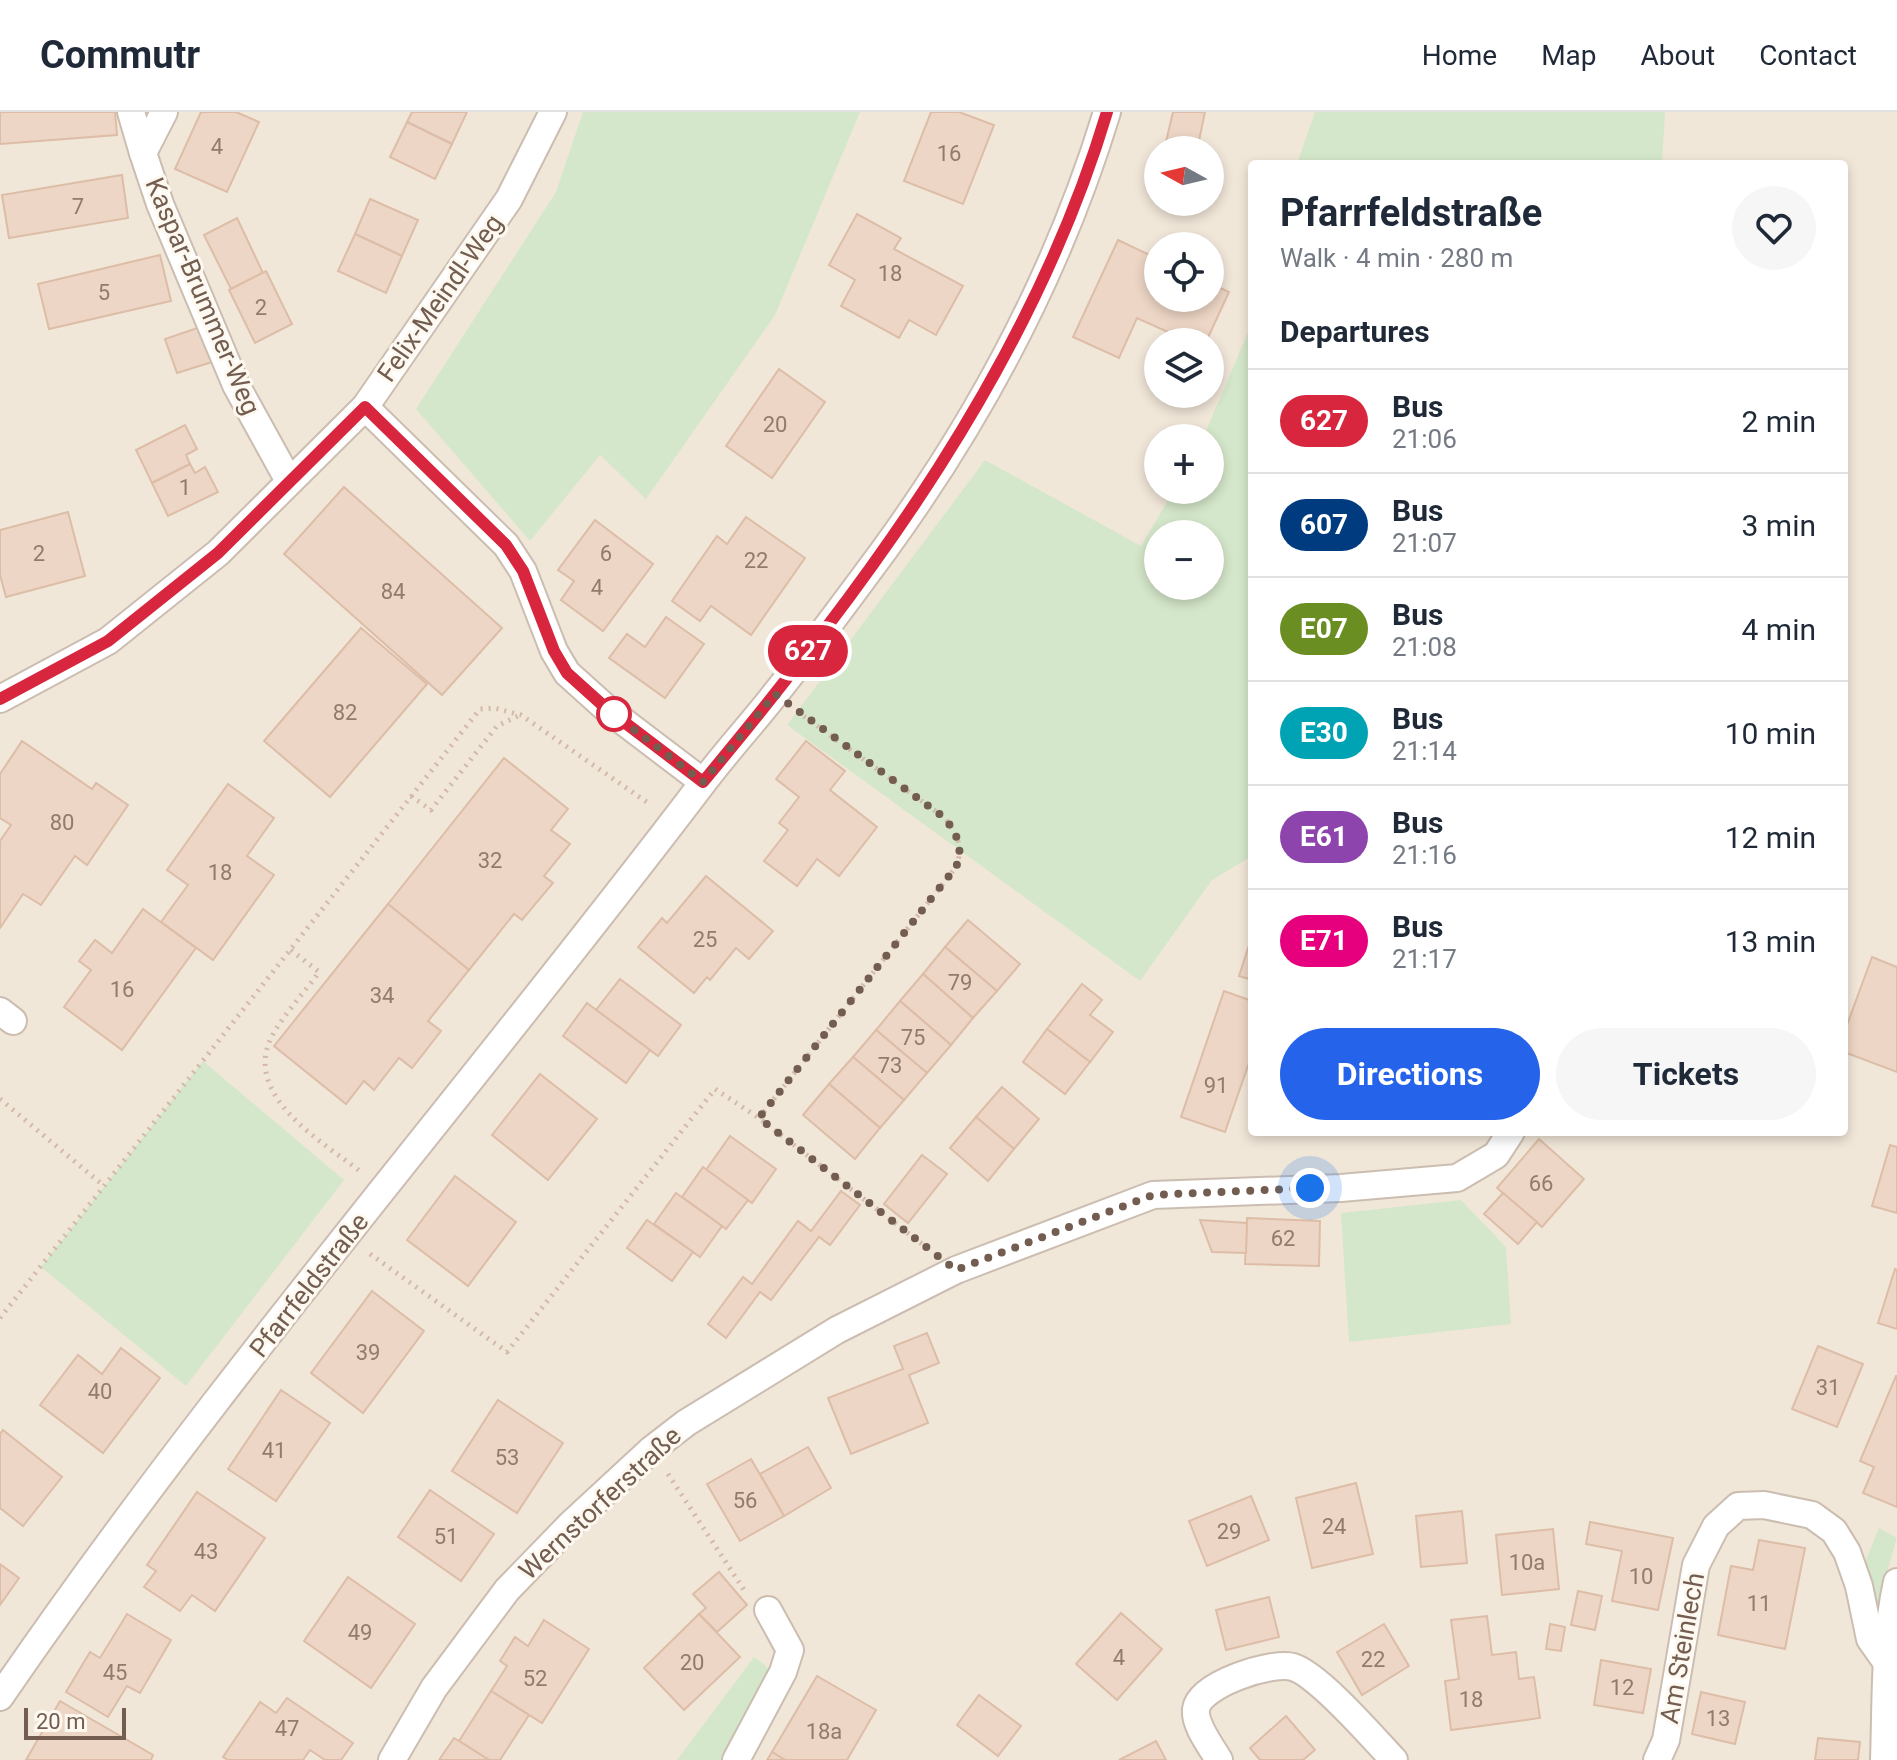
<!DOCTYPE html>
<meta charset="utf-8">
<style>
body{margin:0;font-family:Roboto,sans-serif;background:#f6f6f7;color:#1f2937;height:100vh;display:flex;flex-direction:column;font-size:30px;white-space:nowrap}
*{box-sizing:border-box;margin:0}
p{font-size:26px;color:#747a83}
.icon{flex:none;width:44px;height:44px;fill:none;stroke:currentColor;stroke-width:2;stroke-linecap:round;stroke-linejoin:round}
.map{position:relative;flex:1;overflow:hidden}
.panel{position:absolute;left:1248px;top:48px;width:600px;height:976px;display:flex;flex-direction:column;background:#fff;border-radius:8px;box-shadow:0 4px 12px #0003}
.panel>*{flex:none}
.badge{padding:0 16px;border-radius:26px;font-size:28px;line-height:52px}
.needle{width:52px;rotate:278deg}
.controls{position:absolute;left:1144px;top:24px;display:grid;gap:16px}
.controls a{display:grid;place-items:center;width:80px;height:80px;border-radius:50%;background:#fff;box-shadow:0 4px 12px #0003;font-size:40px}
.scale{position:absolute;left:24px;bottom:20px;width:102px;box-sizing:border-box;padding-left:8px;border:4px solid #735d50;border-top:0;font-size:22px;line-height:28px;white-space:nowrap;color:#735d50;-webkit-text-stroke:6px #fdf9f0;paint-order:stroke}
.you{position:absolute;width:40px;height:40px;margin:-20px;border:6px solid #fff;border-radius:50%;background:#1a73e8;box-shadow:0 0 0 12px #1a73e833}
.map>.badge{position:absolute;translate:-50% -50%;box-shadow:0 0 0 4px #fff}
h2{padding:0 32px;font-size:30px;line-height:72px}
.round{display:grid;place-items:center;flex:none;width:84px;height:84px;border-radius:42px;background:#f6f6f7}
.headline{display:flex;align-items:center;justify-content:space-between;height:136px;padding:0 32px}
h1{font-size:38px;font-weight:700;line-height:60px}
.action{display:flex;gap:16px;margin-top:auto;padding:16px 32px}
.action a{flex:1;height:92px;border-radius:48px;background:#2563eb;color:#fff;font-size:32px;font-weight:700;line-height:92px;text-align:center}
.action a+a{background:#f6f6f7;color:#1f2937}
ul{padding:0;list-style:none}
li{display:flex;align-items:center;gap:24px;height:104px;padding:0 32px;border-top:2px solid #e0e1e3}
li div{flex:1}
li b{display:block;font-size:30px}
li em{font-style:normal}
li .badge{min-width:88px;font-weight:700;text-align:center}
header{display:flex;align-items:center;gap:48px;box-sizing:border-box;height:112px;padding:0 40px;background:#fff;border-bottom:2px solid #e0e1e3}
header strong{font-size:38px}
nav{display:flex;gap:44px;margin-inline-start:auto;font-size:28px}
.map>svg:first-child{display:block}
</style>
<header>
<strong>Commutr</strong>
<nav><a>Home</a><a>Map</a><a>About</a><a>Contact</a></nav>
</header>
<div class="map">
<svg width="1897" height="1648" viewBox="0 0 1897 1648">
<rect width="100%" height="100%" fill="#faf5ea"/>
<path fill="#f1e7d9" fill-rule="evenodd" d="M 0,0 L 1897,0 L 1897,1648 L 0,1648 ZM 1158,38 L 1210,38 L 1210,90 L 1158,90 ZM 1252,52 L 1844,52 L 1844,1020 L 1252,1020 ZM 1158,134 L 1210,134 L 1210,186 L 1158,186 ZM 1158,230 L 1210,230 L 1210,282 L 1158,282 ZM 1158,326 L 1210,326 L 1210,378 L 1158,378 ZM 1158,422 L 1210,422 L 1210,474 L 1158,474 Z"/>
<g fill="#d5e7ca" fill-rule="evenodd">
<path d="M 583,0 L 860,0 L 775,203 L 646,387 L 600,343 L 530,429 L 416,297 L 556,80 Z"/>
<path d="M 1315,0 L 1665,0 L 1662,52 L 1297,52 Z"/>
<path d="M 1252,211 L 1252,744 L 1212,768 L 1140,869 L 787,613 L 985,348 L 1141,434 L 1174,378 L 1210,378 L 1210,326 L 1203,326 ZM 1210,422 L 1210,474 L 1158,474 L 1158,422 Z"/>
<path d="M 203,949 L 344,1068 L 186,1274 L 41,1155 Z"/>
<path d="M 1461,1088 L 1506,1135 L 1511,1212 L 1349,1230 L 1341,1101 Z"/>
<path d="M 1879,1416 L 1897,1426 L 1886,1463 L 1876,1515 L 1863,1455 Z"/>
<path d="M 754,1545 L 765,1553 L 770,1560 L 721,1648 L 677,1648 Z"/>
</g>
<g fill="#edd6c5" stroke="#ddbda7" stroke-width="2">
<path d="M 0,0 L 115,0 L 117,23 L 0,32 Z"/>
<path d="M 201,0 L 236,0 L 259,10 L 227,80 L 175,57 Z"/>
<path d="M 412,0 L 467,0 L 452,32 L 407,10 Z"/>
<path d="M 931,0 L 959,0 L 994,13 L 963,92 L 904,69 Z"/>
<path d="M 1173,0 L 1205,0 L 1197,38 L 1164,38 Z"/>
<path d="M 407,10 L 452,32 L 435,67 L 390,45 Z"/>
<path d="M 122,63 L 128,106 L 9,126 L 2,83 Z"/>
<path d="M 370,87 L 418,108 L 402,144 L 355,122 Z"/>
<path d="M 857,102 L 901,126 L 894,137 L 963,174 L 936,223 L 909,208 L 899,226 L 841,194 L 855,168 L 829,153 Z"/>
<path d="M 237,106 L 263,161 L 231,177 L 204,123 Z"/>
<path d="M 355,122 L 402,144 L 386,181 L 338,159 Z"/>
<path d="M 1118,128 L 1158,147 L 1158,186 L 1210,186 L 1210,171 L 1229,180 L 1206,230 L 1190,230 L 1137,206 L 1119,246 L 1073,225 Z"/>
<path d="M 160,143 L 171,189 L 49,217 L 38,172 Z"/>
<path d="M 266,159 L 292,212 L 255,231 L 229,178 Z"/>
<path d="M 200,215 L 212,250 L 177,261 L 165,227 Z"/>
<path d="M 779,257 L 825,290 L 772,366 L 726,334 Z"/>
<path d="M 185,313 L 197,337 L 186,343 L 190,352 L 152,371 L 136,338 Z"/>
<path d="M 190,352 L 195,361 L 205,355 L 218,380 L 168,404 L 152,371 Z"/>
<path d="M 344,375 L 502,516 L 442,583 L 284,442 Z"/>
<path d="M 68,400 L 85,464 L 6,485 L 0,463 L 0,418 Z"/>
<path d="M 746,405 L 805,446 L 751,523 L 711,494 L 700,509 L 672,489 L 717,424 L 727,432 Z"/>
<path d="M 595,408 L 653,452 L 603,519 L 561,488 L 574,469 L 558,458 Z"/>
<path d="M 666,505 L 704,532 L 665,586 L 609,546 L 627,522 L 645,535 Z"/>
<path d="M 361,516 L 427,572 L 330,685 L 264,629 Z"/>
<path d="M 22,629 L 92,677 L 96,671 L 128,693 L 87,753 L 75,744 L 41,793 L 23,782 L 0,816 L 0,729 L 11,713 L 0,706 L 0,662 Z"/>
<path d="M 806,629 L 845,659 L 830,678 L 877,715 L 839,764 L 817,747 L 797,774 L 764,749 L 788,718 L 779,711 L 799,685 L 776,667 Z"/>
<path d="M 504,646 L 568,697 L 551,718 L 570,732 L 544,764 L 553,771 L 522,808 L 514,802 L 469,858 L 388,792 Z"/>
<path d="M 228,672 L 274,706 L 247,744 L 274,763 L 213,848 L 161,810 L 188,773 L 167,758 Z"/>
<path d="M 706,764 L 773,819 L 749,847 L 736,836 L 710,868 L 707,865 L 694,881 L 638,835 L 662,806 L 667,811 Z"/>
<path d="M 388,792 L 469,858 L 428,909 L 441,919 L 412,956 L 399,946 L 374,978 L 364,969 L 346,992 L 274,934 Z"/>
<path d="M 143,797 L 196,836 L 122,938 L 64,895 L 91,858 L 79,849 L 95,828 L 112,841 Z"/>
<path d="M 968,808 L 1020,852 L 997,879 L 945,835 Z"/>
<path d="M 1252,824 L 1252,868 L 1239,864 Z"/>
<path d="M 945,835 L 997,879 L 973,906 L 923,862 Z"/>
<path d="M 1872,845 L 1897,855 L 1897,960 L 1844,940 L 1844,921 Z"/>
<path d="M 923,862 L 973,906 L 951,933 L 900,889 Z"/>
<path d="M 620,867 L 681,913 L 658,944 L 596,898 Z"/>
<path d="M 1082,872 L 1102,888 L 1090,903 L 1113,920 L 1090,950 L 1047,917 Z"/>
<path d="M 1224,879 L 1252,889 L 1252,942 L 1225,1020 L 1181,1005 Z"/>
<path d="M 900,889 L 951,933 L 927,961 L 876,918 Z"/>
<path d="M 587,891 L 650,938 L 626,971 L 563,924 Z"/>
<path d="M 1047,917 L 1090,950 L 1065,982 L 1023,950 Z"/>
<path d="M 876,918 L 927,961 L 904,988 L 853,945 Z"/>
<path d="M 853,945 L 904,988 L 880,1016 L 829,972 Z"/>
<path d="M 540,962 L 597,1007 L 548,1068 L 492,1023 Z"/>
<path d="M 829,972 L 880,1016 L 855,1047 L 803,1003 Z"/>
<path d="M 1002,975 L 1039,1007 L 1014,1037 L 976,1005 Z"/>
<path d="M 976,1005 L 1014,1037 L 988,1069 L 950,1036 Z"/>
<path d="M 730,1024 L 776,1057 L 752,1091 L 706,1058 Z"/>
<path d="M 1539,1027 L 1584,1067 L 1542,1115 L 1497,1076 Z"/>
<path d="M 1890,1033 L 1897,1035 L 1897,1101 L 1872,1094 Z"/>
<path d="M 922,1043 L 947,1062 L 908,1111 L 884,1092 Z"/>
<path d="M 703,1055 L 748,1088 L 726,1117 L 682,1085 Z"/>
<path d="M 455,1064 L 516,1110 L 468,1174 L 407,1128 Z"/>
<path d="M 841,1079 L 860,1093 L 830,1133 L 819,1125 L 771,1188 L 760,1180 L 726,1226 L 708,1212 L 743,1165 L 752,1172 L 798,1109 L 811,1119 Z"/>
<path d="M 676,1081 L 722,1114 L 700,1145 L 654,1112 Z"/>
<path d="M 1503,1081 L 1537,1110 L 1518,1132 L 1484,1102 Z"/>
<path d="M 1247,1106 L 1320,1109 L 1319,1154 L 1245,1152 Z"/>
<path d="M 647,1108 L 693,1140 L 672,1169 L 627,1136 Z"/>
<path d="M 1200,1108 L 1247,1111 L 1246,1141 L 1212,1140 Z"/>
<path d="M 1895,1157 L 1897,1158 L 1897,1217 L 1878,1211 Z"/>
<path d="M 372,1179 L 424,1219 L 363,1301 L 311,1261 Z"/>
<path d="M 927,1221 L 939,1251 L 909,1263 L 928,1311 L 851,1342 L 828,1286 L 903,1257 L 894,1234 Z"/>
<path d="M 1818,1234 L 1863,1252 L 1837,1315 L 1792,1297 Z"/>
<path d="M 121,1236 L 160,1266 L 103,1341 L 40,1293 L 78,1243 L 102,1262 Z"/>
<path d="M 1896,1264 L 1897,1264 L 1897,1395 L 1863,1381 L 1874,1355 L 1860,1349 Z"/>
<path d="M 281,1278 L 330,1311 L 276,1389 L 228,1357 Z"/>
<path d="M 498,1288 L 563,1331 L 517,1401 L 452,1359 Z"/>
<path d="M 3,1318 L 62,1365 L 23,1414 L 0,1396 L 0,1322 Z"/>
<path d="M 808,1335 L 831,1376 L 784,1404 L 760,1362 Z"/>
<path d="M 751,1347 L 784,1404 L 740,1429 L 707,1372 Z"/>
<path d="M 1356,1371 L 1373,1442 L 1312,1456 L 1296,1386 Z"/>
<path d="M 430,1378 L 494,1422 L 461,1469 L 398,1425 Z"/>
<path d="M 197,1380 L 265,1426 L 215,1499 L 192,1483 L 180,1499 L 144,1475 L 156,1459 L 147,1453 Z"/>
<path d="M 1251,1384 L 1269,1428 L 1207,1454 L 1189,1409 Z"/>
<path d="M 1462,1399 L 1467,1451 L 1421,1455 L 1416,1404 Z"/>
<path d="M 1590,1410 L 1673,1426 L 1658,1498 L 1612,1489 L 1622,1439 L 1586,1432 Z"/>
<path d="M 1553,1417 L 1559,1477 L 1502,1483 L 1496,1423 Z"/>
<path d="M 1759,1428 L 1805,1436 L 1785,1537 L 1718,1523 L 1731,1454 L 1753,1458 Z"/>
<path d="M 0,1452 L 19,1466 L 0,1493 Z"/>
<path d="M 719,1460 L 747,1493 L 717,1520 L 699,1502 L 706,1496 L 693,1482 Z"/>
<path d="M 348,1465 L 415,1512 L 371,1576 L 304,1529 Z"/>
<path d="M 1578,1479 L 1602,1484 L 1595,1518 L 1571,1513 Z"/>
<path d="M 1269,1485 L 1279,1525 L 1226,1538 L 1216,1498 Z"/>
<path d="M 1121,1501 L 1162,1537 L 1117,1588 L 1076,1552 Z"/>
<path d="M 127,1502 L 171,1528 L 140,1581 L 127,1574 L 108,1605 L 66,1580 L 90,1540 L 100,1546 Z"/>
<path d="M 699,1502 L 740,1545 L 684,1598 L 644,1556 Z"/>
<path d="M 1487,1504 L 1492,1543 L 1516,1540 L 1519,1567 L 1534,1565 L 1540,1606 L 1451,1618 L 1445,1569 L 1459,1567 L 1451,1508 Z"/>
<path d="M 544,1508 L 589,1537 L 542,1611 L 491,1579 L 507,1554 L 500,1549 L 515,1525 L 528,1534 Z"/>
<path d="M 1384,1512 L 1409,1554 L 1362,1583 L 1337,1540 Z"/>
<path d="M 1550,1512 L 1565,1515 L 1561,1539 L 1546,1537 Z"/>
<path d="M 1601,1548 L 1651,1557 L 1643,1601 L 1594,1593 Z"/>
<path d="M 817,1564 L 876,1598 L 847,1648 L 785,1648 L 772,1640 Z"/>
<path d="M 491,1579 L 529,1603 L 500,1648 L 489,1648 L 459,1629 Z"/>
<path d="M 1701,1580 L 1745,1590 L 1735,1632 L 1692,1622 Z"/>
<path d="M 979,1583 L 1021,1614 L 998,1644 L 957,1613 Z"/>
<path d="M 287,1586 L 353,1631 L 341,1648 L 325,1648 L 310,1638 L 303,1648 L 228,1648 L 223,1645 L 260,1590 L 276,1601 Z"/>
<path d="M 60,1589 L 153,1643 L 151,1648 L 26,1648 Z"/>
<path d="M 1286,1604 L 1315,1638 L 1303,1648 L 1260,1648 L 1250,1636 Z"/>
<path d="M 454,1626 L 459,1629 L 489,1648 L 439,1648 Z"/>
<path d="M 1818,1626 L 1860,1630 L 1858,1648 L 1815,1648 Z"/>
<path d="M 1156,1629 L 1166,1648 L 1119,1648 Z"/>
<path d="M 772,1640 L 785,1648 L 767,1648 Z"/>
</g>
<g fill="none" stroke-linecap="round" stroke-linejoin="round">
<g stroke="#ccbdb1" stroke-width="30">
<g id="minor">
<path d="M 131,0 L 143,41"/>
<path d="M 164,0 L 143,41 L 160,92 L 236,273 L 289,369"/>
<path d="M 365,295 L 506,433 L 523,459 L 554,539 L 567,561 L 607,597 L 703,670"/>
<path d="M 0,587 L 108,529 L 218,441 L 365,295 L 509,87 L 553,0"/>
<path d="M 0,899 L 13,909"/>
<path d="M 0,1585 C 217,1268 470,978 702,672 C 725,641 752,612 776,581 C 812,536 847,488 882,441 C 979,308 1059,158 1107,0"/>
<path d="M 392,1648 L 434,1576 L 507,1478 L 571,1412 L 651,1338 L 686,1311 L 837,1218 L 956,1158 L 1153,1083 L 1341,1076 L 1457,1066 L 1496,1043 L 1511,1020"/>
<path d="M 736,1648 L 783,1560 L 790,1538 L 768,1498"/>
<path d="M 1219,1648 C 1211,1634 1194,1613 1196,1597 C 1200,1572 1272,1549 1293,1555 C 1319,1563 1374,1627 1394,1648"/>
<path d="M 1657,1648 L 1666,1628 L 1696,1453 L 1716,1414 L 1738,1394 L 1764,1393 L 1812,1403 L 1834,1419 L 1847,1440 L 1859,1474 L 1870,1527 L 1887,1551"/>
<path d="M 1884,1648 C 1886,1588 1884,1529 1897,1470"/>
</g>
</g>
<g stroke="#d2b9a8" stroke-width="5" stroke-dasharray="2 6" stroke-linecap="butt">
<path d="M 411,684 L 431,698 L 497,614 L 520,603"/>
<path d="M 291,838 L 319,860 C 305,880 282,904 271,926 C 243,985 323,1030 361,1060"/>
<path d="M 0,987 L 104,1074"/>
<path d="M 759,1006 L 956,755 C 964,735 957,723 945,706 L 798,600"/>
<path d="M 370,1142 L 507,1240 L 715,977 L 759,1006 L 931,1139"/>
<path d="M 0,1206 L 480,597 L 494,596 L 521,603 L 651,693"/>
<path d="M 668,1362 L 746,1481"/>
</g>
<use href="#minor" stroke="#fff" stroke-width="26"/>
</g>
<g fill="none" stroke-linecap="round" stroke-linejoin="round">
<g stroke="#fff" stroke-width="18">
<path id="line" d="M 0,587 L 108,529 L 218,441 L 365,295 L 506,433 L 523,459 L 554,539 L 567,561 L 607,597 L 703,670 C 870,469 1031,254 1107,0"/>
</g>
<use href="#line" stroke="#d7263d" stroke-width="12"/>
<path stroke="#735d50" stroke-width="8" stroke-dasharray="0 14.4" d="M 614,602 L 607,597 L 703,670 L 775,582 L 945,706 C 957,723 964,735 956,755 L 759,1006 L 956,1158 L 1153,1083 L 1310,1076"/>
</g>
<circle fill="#fff" stroke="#d7263d" stroke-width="4" cx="614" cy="602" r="16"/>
<g text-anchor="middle" stroke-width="6" stroke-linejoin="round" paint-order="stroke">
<g font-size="22" fill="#927b6d">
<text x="217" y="42">4</text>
<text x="949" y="49">16</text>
<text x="78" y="102">7</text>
<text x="890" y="169">18</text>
<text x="104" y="188">5</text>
<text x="261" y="203">2</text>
<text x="775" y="320">20</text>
<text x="185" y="383">1</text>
<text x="39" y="449">2</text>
<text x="606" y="449">6</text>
<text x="756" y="456">22</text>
<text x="597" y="483">4</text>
<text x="393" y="487">84</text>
<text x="345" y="608">82</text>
<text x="62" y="718">80</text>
<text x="490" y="756">32</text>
<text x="220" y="768">18</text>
<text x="705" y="835">25</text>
<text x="960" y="878">79</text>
<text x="122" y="885">16</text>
<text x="382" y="891">34</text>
<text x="913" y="933">75</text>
<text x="890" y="961">73</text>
<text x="1216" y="981">91</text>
<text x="1541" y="1079">66</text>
<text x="1283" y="1134">62</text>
<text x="368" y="1248">39</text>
<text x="1828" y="1283">31</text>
<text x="100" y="1287">40</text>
<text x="274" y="1346">41</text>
<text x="507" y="1353">53</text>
<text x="745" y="1396">56</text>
<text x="1334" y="1422">24</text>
<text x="1229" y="1427">29</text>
<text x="446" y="1432">51</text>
<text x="206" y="1447">43</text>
<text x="1527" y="1458">10a</text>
<text x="1641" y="1472">10</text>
<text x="1759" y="1499">11</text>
<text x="360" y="1528">49</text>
<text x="1119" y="1553">4</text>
<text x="1373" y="1555">22</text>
<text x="692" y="1558">20</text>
<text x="115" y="1568">45</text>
<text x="535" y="1574">52</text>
<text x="1622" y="1583">12</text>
<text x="1471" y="1595">18</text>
<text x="1718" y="1614">13</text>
<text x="287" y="1624">47</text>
<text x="824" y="1627">18a</text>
</g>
<g font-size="26" fill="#735d50" stroke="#fdf9f0">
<text transform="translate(203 184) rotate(67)" y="9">Kaspar-Brummer-Weg</text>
<text transform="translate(440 186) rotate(-55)" y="9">Felix-Meindl-Weg</text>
<text transform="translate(309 1173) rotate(-52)" y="9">Pfarrfeldstraße</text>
<text transform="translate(600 1391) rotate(-43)" y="9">Wernstorferstraße</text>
<text transform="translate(1682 1536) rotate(-80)" y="9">Am Steinlech</text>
</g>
</g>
</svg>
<div class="controls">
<a><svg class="needle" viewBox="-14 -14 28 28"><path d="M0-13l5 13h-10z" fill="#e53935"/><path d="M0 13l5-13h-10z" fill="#747a83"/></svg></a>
<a><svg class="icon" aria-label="locate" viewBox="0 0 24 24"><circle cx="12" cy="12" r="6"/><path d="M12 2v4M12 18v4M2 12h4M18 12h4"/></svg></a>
<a><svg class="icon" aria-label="layers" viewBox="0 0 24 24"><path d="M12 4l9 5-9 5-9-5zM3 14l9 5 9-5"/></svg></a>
<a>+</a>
<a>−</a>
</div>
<div class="scale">20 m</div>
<div class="you" style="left:1310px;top:1076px"></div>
<b class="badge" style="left:808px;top:539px;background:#d7263d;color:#fff">627</b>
<section class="panel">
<div class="headline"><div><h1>Pfarrfeldstraße</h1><p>Walk · 4 min · 280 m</p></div><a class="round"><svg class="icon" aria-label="heart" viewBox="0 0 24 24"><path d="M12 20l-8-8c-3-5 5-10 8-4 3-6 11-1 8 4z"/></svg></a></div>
<h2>Departures</h2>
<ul>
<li><span class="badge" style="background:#d7263d;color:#fff">627</span><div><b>Bus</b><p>21:06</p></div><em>2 min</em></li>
<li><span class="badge" style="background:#003b80;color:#fff">607</span><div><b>Bus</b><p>21:07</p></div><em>3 min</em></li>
<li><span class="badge" style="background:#6b8e23;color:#fff">E07</span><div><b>Bus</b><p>21:08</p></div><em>4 min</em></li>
<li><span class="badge" style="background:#00a3b4;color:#fff">E30</span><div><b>Bus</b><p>21:14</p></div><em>10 min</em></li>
<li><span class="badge" style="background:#8e44ad;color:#fff">E61</span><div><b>Bus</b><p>21:16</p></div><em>12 min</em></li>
<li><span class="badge" style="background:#e6007e;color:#fff">E71</span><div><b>Bus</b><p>21:17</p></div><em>13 min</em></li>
</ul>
<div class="action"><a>Directions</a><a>Tickets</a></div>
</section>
</div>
